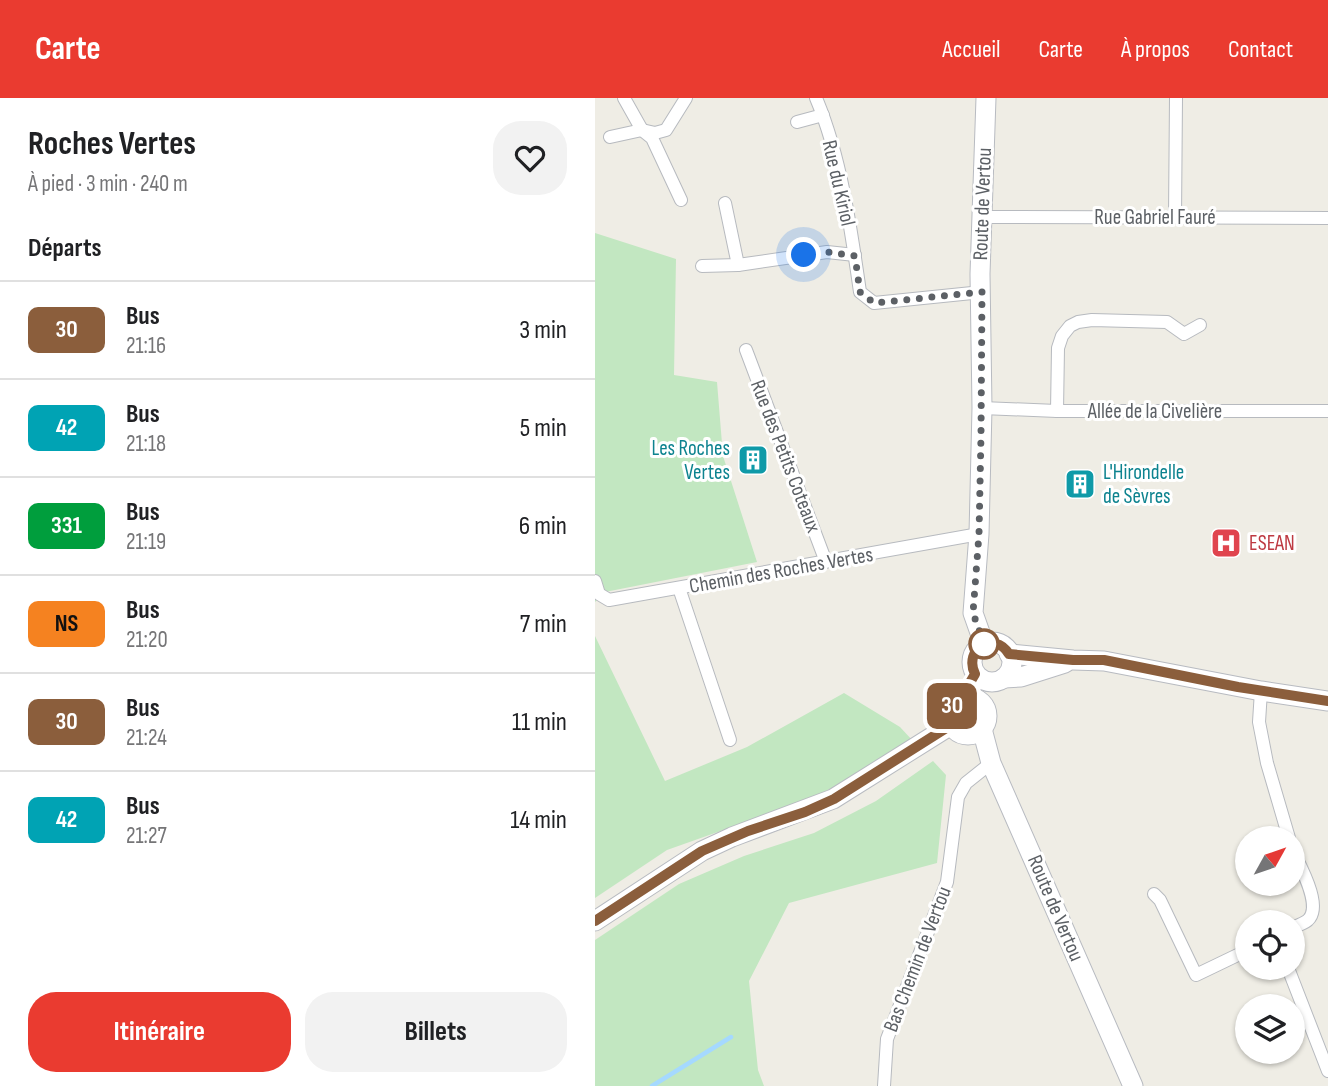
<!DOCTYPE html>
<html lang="fr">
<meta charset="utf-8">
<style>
body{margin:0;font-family:"Sofia Sans Condensed",sans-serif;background:#f2f2f2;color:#202124;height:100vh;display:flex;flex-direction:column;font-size:26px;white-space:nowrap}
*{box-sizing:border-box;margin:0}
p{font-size:23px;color:#757577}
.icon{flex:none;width:38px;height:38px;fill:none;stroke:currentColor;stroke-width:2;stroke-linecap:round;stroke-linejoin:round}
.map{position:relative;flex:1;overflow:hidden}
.details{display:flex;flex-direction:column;background:#fff;width:595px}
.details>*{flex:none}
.badge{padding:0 14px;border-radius:10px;font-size:24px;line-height:46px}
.needle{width:46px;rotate:50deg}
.controls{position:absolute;left:640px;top:728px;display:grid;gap:14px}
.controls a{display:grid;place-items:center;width:70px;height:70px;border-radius:50%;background:#fff;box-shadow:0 2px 5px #0004;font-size:35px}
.you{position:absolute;width:35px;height:35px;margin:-18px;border:5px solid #fff;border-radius:50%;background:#1a73e8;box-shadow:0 0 0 10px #1a73e833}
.map>.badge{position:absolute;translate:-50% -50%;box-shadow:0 0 0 4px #fff}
h2{padding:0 28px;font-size:26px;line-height:63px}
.round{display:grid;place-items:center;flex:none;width:74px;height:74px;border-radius:28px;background:#f2f2f2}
.headline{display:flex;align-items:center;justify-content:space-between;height:119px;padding:0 28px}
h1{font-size:33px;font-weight:700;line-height:52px}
.button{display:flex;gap:14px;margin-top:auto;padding:14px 28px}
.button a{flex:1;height:80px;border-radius:28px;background:#ea3b30;color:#fff;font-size:28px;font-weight:700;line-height:80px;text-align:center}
.button a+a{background:#f2f2f2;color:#202124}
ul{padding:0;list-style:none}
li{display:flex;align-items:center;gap:21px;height:98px;padding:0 28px;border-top:2px solid #e0e0e0}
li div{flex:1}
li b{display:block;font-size:26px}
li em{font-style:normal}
li .badge{min-width:77px;font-weight:700;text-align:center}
header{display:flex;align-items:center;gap:42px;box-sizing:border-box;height:98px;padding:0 35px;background:#ea3b30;color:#fff}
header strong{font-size:33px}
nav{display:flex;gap:38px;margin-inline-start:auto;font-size:24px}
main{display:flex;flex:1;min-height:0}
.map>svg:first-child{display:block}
</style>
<header>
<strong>Carte</strong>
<nav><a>Accueil</a><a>Carte</a><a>À propos</a><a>Contact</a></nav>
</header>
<main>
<section class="details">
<div class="headline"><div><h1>Roches Vertes</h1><p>À pied · 3 min · 240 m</p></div><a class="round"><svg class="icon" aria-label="heart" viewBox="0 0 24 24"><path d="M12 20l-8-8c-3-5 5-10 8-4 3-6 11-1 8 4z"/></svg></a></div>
<h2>Départs</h2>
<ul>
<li><span class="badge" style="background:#8b5e3c;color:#fff">30</span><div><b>Bus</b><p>21:16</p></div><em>3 min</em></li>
<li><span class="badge" style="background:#00a3b4;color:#fff">42</span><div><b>Bus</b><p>21:18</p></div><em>5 min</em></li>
<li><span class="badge" style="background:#009e3d;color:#fff">331</span><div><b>Bus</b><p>21:19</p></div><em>6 min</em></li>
<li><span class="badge" style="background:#f58220;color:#111">NS</span><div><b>Bus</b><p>21:20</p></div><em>7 min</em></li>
<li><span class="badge" style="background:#8b5e3c;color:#fff">30</span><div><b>Bus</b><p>21:24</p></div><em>11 min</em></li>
<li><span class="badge" style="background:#00a3b4;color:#fff">42</span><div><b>Bus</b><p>21:27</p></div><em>14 min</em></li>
</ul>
<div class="button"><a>Itinéraire</a><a>Billets</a></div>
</section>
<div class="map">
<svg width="733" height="988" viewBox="0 0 733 988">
<rect width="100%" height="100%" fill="#efede5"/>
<g fill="#c2e7c1">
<path d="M 0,135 L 81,161 L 79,277 L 122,284 L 128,358 L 162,464 L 10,494 L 0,504 Z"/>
<path d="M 0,538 L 70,683 L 152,649 L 249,595 L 305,629 L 318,643 L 239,689 L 177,718 L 134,730 L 72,752 L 0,800 Z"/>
<path d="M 338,663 L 351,677 L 342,765 L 194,805 L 154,883 L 163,972 L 169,988 L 0,988 L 0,842 L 84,786 L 149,758 L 219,735 L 281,703 Z"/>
</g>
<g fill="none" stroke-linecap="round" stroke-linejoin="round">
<path stroke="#a5d9ff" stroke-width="4.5" d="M 57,988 L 136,939"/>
<g stroke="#b7babf" stroke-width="14">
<g id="street">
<path d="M 29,0 L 47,32 L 57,40 L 86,102"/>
<path d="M 221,0 C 246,59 256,131 265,194 L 279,205 L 387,194"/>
<path d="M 202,24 L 228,17"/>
<path d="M 15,39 L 47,32 L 60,35 L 71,32 L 91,0"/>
<path d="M 130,105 L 143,167"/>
<path d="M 386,119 L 733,120"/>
<path d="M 580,119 L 581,0"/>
<path d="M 107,168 L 143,167 L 232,154 L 260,157"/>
<path d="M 151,252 L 231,464"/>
<path d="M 387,310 L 462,313 L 733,313"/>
<path d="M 462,313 L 463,250 L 467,238 L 475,228 L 483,224 L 497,222 L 572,224 L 589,236 L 605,227"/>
<path d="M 0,483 L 4,496 L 14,502 L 384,436"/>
<path d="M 84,490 L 135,642"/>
<path d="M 666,593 L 664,624 L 672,665 L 694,740"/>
<path d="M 698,753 C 705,768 728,808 713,822 C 710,825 703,827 698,830"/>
<path d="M 559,796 L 565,802 L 601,877 L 653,852"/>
<path d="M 693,870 L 733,973"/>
<path d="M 289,988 L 292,941 L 352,784 L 363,699 L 371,685 L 396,665"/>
</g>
</g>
<g stroke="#b8bbc1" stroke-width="21">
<g id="secondary">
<circle cx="397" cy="564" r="20"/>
<path d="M 389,546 L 378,515 L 384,436 L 387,310 L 385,176 L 391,0"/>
<path d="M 414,556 L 478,562 L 509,563 L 666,593 L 733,603"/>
<path d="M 409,580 L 426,579 L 470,565"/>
<circle cx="373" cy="618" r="19"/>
<path d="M 387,631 L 396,665 L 538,988"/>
<path d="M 0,823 L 107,753 L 137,739 L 238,701 L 356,627"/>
</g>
</g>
<use href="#street" stroke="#fff" stroke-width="12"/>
<use href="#secondary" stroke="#fff" stroke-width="19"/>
</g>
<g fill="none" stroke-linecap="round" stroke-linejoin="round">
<g stroke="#fff" stroke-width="16">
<path id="line" d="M 0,823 L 107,753 L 153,733 L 210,714 L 239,701 L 356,627 L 354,621 L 356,610 L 366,600 L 380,576 C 368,551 399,532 414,556 L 478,562 L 509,562 L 643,589 L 733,603"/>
</g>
<use href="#line" stroke="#8b5e3c" stroke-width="10"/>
<path stroke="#5c6065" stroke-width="7" stroke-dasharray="0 12.6" d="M 209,157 L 232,154 L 260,158 L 265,194 L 279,205 L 387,194 L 386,337 L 384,436 L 378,515 L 389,546"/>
</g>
<defs>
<g id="building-square" transform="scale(1.575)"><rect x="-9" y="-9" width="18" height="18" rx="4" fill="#0f9aa8" stroke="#fff"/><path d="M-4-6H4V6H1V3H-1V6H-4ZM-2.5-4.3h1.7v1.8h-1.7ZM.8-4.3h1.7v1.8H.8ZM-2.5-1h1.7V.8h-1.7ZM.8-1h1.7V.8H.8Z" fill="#fff"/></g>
<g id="hospital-square" transform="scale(1.575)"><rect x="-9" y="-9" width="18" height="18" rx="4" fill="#e0444e" stroke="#fff"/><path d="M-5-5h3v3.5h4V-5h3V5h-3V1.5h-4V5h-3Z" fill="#fff"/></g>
</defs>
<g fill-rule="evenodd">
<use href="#building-square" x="158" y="362"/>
<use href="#building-square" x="485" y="386"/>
<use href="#hospital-square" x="631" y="445"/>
</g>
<circle fill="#fff" stroke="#8b5e3c" stroke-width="3.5" cx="389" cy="546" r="14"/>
<g text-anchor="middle" stroke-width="6" stroke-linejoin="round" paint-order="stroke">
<g font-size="21" fill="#5c6065" stroke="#fff">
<text transform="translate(244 85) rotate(77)" y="7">Rue du Kiriol</text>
<text transform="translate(387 106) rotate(-88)" y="7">Route de Vertou</text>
<text x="560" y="126">Rue Gabriel Fauré</text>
<text x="560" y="320">Allée de la Civelière</text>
<text transform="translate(191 358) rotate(69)" y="7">Rue des Petits Coteaux</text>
<text transform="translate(186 472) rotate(-10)" y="7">Chemin des Roches Vertes</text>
<text transform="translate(461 810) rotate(67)" y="7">Route de Vertou</text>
<text transform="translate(322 861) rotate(-69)" y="7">Bas Chemin de Vertou</text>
</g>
<g font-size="21" fill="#0d838f" stroke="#fff" text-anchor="end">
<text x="135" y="357">Les Roches<tspan x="135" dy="24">Vertes</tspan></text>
<text x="508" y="381" text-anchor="start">L'Hirondelle<tspan x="508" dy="24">de Sèvres</tspan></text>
</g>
<g font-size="21" fill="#be3a42" stroke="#fff" text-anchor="start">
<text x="654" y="452">ESEAN</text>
</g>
</g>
</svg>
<div class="controls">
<a><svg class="needle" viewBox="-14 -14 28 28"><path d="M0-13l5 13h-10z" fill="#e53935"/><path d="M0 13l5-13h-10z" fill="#757577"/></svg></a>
<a><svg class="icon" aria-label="locate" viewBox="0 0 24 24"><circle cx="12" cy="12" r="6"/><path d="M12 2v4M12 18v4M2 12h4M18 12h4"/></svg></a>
<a><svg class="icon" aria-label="layers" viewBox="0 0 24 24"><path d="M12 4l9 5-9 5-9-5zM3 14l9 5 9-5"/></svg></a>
</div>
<div class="you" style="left:209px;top:157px"></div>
<b class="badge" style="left:357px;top:608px;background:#8b5e3c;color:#fff">30</b>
</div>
</main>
